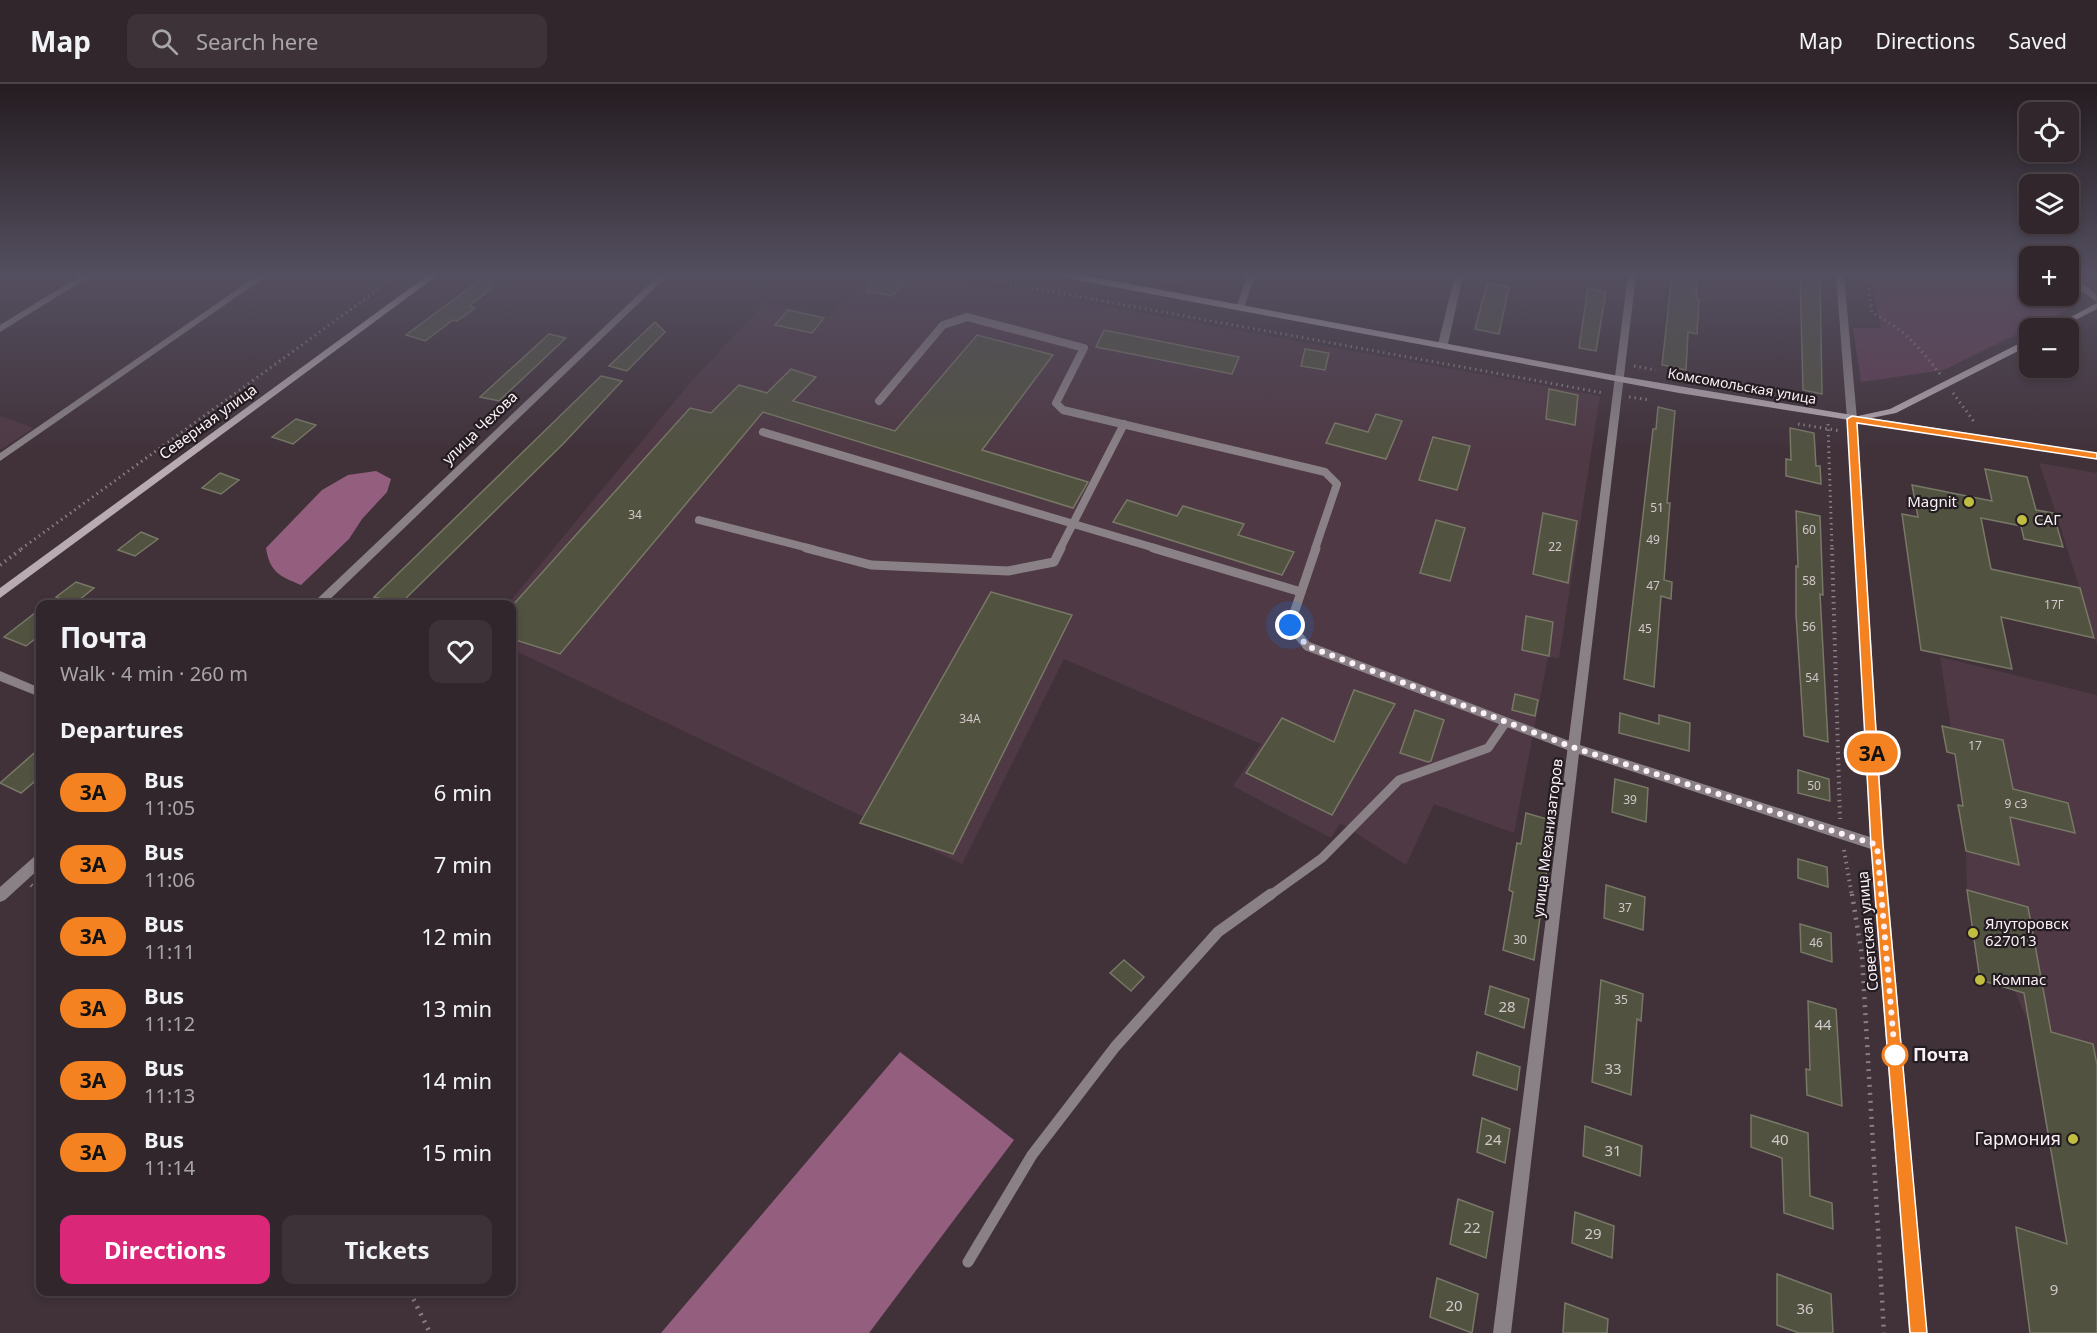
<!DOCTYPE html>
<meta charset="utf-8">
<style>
body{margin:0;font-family:"Noto Sans",sans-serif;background:#3d3238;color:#f1f3f6;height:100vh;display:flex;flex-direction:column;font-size:22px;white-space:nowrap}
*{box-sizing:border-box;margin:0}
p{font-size:20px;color:#a8a5a9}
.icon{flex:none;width:33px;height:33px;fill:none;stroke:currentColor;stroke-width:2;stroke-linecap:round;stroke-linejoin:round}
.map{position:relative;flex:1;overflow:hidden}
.side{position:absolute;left:36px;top:516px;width:480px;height:696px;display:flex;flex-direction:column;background:#31262c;border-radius:12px;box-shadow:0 3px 9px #0003,0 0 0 2px #4c4348}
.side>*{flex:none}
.badge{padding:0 12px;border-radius:20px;font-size:21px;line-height:39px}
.fabs{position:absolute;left:2019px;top:18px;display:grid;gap:12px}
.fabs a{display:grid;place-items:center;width:60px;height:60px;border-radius:12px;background:#31262c;box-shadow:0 3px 9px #0003,0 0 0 2px #4c4348;font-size:30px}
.you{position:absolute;width:30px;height:30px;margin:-15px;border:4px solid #fff;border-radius:50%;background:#1a73e8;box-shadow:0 0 0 9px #1a73e833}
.map>.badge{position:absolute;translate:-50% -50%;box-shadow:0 0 0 3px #fff}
h2{padding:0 24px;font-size:22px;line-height:54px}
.round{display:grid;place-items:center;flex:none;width:63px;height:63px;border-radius:12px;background:#3d3238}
.headline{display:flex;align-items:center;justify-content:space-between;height:102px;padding:0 24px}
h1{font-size:28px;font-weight:700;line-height:45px}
.action{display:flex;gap:12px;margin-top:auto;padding:12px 24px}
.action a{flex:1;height:69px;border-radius:12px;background:#db2777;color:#fff;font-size:24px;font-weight:700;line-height:69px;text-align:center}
.action a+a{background:#3d3238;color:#f1f3f6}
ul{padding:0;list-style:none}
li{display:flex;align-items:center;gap:18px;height:72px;padding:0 24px}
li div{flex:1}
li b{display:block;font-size:22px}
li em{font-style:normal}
li .badge{min-width:66px;font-weight:700;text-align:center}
header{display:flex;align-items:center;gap:36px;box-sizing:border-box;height:84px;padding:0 30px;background:#31262c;border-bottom:2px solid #4c4348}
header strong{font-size:28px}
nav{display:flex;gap:33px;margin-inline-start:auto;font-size:21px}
.search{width:420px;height:54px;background:#3d3238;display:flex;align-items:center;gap:15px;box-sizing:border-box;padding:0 21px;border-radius:12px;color:#a8a5a9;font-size:22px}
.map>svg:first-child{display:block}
</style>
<header>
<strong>Map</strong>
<div class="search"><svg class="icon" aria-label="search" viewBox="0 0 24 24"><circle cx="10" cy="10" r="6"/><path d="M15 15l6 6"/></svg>Search here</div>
<nav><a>Map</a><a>Directions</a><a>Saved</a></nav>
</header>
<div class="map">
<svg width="2097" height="1249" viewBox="0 0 2097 1249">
<rect width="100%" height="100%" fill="#41323a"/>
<g fill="#4f3945">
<path d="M 866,191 L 933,191 L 1600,312 L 1559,574 L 1548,573 L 1514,749 L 1434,720 L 1406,781 L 1340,739 L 1331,754 L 1233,702 L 1261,660 L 1064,575 L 962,780 L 512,565 L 512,520 L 508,520 L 688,301 L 765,219 L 829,233 Z"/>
<path d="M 1122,191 L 1184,191 L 1181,202 Z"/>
<path d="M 0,332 L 34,344 L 0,366 Z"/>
<path d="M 2039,379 L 2097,389 L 2097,560 L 2056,429 Z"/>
<path d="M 1940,573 L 2097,611 L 2097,1249 L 2030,1249 L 2016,1143 L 2067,1159 L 2030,942 L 2014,906 L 2045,914 L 2028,823 L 1967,806 L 1966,767 L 1958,721 L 1963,720 Z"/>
</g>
<path fill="#613c52" d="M 1854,191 L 2029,191 L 2030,212 L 2068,212 L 2069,191 L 2090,191 L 2086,193 L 2078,220 L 1944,286 L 1861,298 L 1853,244 L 1881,244 L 1871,198 Z"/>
<g fill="#945f7e">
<path d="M 376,387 L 391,395 L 387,408 L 362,435 L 349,455 L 301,501 C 280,492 270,489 266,464 L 322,406 L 348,391 Z"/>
<path d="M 900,968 L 1014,1056 L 869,1249 L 661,1249 Z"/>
</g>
<g fill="#525241" stroke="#787866" stroke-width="1.5">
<path d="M 1672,191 L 1697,191 L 1696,214 L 1699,215 L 1697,250 L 1688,248 L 1686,286 L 1662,281 Z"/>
<path d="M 1800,191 L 1820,191 L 1822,310 L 1803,306 Z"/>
<path d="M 484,193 L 492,204 L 469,222 L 475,224 L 457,237 L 453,236 L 425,257 L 406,251 Z"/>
<path d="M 878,193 L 904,198 L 893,212 L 867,207 Z"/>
<path d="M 1487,199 L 1509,203 L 1499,250 L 1475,245 Z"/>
<path d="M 1588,204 L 1606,208 L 1596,267 L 1579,264 Z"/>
<path d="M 788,226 L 824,234 L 812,249 L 775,241 Z"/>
<path d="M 655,238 L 665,248 L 627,287 L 609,282 Z"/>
<path d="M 1104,246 L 1239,273 L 1232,290 L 1096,263 Z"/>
<path d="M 549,250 L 566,254 L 499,317 L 480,313 Z"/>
<path d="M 977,251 L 1053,271 L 982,366 L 1088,398 L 1073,424 L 763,328 L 560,570 L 512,555 L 512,522 L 690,324 L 711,329 L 739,301 L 767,309 L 791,285 L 816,293 L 793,317 L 895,347 Z"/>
<path d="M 1305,265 L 1329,269 L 1325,286 L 1301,282 Z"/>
<path d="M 601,292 L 622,297 L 563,360 L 400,520 L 374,513 Z"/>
<path d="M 1549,305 L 1578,311 L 1575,341 L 1546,335 Z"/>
<path d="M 1658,323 L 1675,327 L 1667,419 L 1670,419 L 1664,496 L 1672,498 L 1671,515 L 1661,512 L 1654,603 L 1624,595 L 1653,345 L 1656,345 Z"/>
<path d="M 1376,330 L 1402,337 L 1386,375 L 1326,359 L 1335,339 L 1368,348 Z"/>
<path d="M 296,335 L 316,341 L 293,360 L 272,353 Z"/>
<path d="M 1790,344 L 1814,349 L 1816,382 L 1820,382 L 1821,400 L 1786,392 L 1786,375 L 1791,376 Z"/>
<path d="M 1433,353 L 1470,362 L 1457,406 L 1419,396 Z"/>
<path d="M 1985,385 L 2027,393 L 2036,426 L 2053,429 L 2063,463 L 2024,455 L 2021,442 L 1981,434 L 1991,485 L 2080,504 L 2094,554 L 2001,533 L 2012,585 L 1921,566 L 1902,430 L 1918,433 L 1912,401 L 1992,417 Z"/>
<path d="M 220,389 L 239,396 L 221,410 L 202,404 Z"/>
<path d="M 1127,416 L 1177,432 L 1183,422 L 1244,440 L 1238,451 L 1294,468 L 1282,491 L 1113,438 Z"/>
<path d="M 1796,427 L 1820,432 L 1823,511 L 1820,510 L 1828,658 L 1804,652 L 1796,531 L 1796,482 L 1798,483 Z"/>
<path d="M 1543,429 L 1577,437 L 1568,499 L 1533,490 Z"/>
<path d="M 1436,436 L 1465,444 L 1450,497 L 1420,489 Z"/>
<path d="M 141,448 L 158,455 L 135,472 L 118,466 Z"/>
<path d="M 76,498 L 94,504 L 74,520 L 56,513 Z"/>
<path d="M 991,508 L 1072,531 L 953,770 L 860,739 Z"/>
<path d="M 40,525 L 40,551 L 26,562 L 4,553 Z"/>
<path d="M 1526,532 L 1553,538 L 1549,572 L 1522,566 Z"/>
<path d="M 1354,606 L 1395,620 L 1332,731 L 1246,689 L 1282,634 L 1334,658 Z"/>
<path d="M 1515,610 L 1538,616 L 1535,632 L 1512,626 Z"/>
<path d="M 1415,626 L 1444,636 L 1431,677 L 1428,678 L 1400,669 Z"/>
<path d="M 1620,629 L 1659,640 L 1659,631 L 1690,639 L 1689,667 L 1619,649 Z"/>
<path d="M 1942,642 L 2003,656 L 2013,705 L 2068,719 L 2075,749 L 2010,733 L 2019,781 L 1966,767 L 1958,721 L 1963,722 L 1955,670 L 1947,668 Z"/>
<path d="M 40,664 L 40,693 L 21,709 L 0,699 Z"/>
<path d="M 1798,686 L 1829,695 L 1830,717 L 1798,709 Z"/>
<path d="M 1615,695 L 1648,704 L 1646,738 L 1612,728 Z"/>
<path d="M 1526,729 L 1550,736 L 1545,768 L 1549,769 L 1534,876 L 1503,866 L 1513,808 L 1509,806 L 1517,759 L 1521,760 Z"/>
<path d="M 1798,775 L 1827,783 L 1828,803 L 1798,794 Z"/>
<path d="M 1606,801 L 1645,813 L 1643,846 L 1604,834 Z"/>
<path d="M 1967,806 L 2028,823 L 2051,948 L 2093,960 L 2097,981 L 2097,1249 L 2030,1249 L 2016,1143 L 2067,1160 L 2024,909 L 1980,896 Z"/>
<path d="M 1800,840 L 1831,849 L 1832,878 L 1801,868 Z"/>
<path d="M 1124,876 L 1144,893 L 1131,907 L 1110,889 Z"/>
<path d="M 1601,896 L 1643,910 L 1641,937 L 1637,935 L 1631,1011 L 1592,998 Z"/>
<path d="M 1490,902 L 1529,915 L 1524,944 L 1485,930 Z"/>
<path d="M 1808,917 L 1836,925 L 1842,1022 L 1807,1011 L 1806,985 L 1810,986 Z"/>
<path d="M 1477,968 L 1520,983 L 1517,1006 L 1473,991 Z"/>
<path d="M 1751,1031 L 1808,1049 L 1810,1112 L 1832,1119 L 1833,1145 L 1784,1129 L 1782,1074 L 1751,1063 Z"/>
<path d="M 1482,1034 L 1510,1045 L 1505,1079 L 1477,1068 Z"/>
<path d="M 1585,1042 L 1642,1062 L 1640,1092 L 1583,1072 Z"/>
<path d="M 1458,1115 L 1493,1128 L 1486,1174 L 1450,1160 Z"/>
<path d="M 1575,1128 L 1614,1142 L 1612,1174 L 1572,1159 Z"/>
<path d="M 1777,1190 L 1831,1210 L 1833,1249 L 1799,1249 L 1777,1241 Z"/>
<path d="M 1437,1194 L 1478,1210 L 1472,1249 L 1430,1233 Z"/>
<path d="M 1565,1219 L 1608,1235 L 1607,1249 L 1563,1249 Z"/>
</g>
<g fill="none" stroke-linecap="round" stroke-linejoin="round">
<g stroke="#8a7d84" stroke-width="3" stroke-dasharray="1.5 4" stroke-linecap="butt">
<path d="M 961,191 L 1604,309"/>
<path d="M 1634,282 L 1656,286"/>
<path d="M 1940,290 C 1920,264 1902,243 1872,229 L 1867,192 L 2030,194"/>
<path d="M 1953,309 L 1975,339"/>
<path d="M 1629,313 L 1651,316"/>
<path d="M 1798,340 L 1841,347"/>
<path d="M 1828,340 L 1832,465"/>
<path d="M 21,465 L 398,191"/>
</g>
<g stroke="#8a7d84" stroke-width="4" stroke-dasharray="1.5 4.5" stroke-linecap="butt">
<path d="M 1832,464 L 1840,735"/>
<path d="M 0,481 L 23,464"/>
<path d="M 1844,766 L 1852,812"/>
<path d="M 31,801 L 40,809"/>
</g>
<g stroke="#8a7d84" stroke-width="4.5" stroke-dasharray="2 6" stroke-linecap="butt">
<path d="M 1852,810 L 1862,872 L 1884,1249"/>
<path d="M 410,1208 L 430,1249"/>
</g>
<g stroke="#8a8186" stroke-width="8">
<path d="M 879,317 L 943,241 L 967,233 L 1084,264 L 1056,319 L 1063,326 L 1325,388 L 1337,400 L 1315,465"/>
<path d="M 763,348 L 1158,465"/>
<path d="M 699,436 L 812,465"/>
<path d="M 1060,465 L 1124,340"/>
</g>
<g stroke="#8a8186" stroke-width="9">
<path d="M 806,464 L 871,481 L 1008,487 L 1054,478 L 1061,464"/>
<path d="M 1153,464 L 1301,508"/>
<path d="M 1316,464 L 1290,541 L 1307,562 L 1575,664"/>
<path d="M 1269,812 L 1322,774 L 1399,696 L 1488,664 L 1506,638"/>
</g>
<path stroke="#8a8186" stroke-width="11" d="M 968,1178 L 1032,1071 L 1115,963 L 1218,848 L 1271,810"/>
<g fill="#8a8186" fill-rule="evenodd">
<path d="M 82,191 L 92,191 L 0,248 L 0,241 Z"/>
<path d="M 258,191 L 268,191 L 0,377 L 0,369 Z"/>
<path d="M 659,191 L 668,191 L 325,520 L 314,520 L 315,517 Z"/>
<path d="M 1247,191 L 1255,191 L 1245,221 L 1241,224 L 1237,221 Z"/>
<path d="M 1455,191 L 1463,191 L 1448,260 L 1443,263 L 1438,260 Z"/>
<path d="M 1628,191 L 1636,191 L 1580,661 L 1870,753 L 1847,335 L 1836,191 L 1844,191 L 1857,335 L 1884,761 L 1927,1249 L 1909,1249 L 1871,765 L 1579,670 L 1511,1249 L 1493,1249 Z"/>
<path d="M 2068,191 L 2072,191 L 2097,211 L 2097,218 L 2068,197 Z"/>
<path d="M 0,587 L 40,604 L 40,613 L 0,597 Z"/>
<path d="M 40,770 L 40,784 L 5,816 L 0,818 L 0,803 L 35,772 Z"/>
</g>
<g fill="#b8abb2" fill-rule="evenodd">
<path d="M 428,191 L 438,191 L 0,514 L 0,504 Z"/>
<path d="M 1062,191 L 1081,191 L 1135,201 L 1619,292 L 1858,332 L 1890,325 L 2030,254 L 2030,261 L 1896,329 L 1871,334 L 2097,369 L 2097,375 L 1679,309 L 1066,194 Z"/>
<path d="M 2097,219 L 2097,225 L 2060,244 L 2050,244 Z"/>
</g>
</g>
<linearGradient id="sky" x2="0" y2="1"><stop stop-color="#241c20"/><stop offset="0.52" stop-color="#544f60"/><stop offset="1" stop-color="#544f60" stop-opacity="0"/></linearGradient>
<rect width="2097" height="366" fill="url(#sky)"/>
<path fill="#f58220" stroke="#fff" stroke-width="1.5" d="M 1852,332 L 2097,369 L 2097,375 L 1857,339 L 1883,761 L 1927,1249 L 1910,1249 L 1871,761 L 1847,335 Z"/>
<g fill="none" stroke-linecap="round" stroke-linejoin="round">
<path stroke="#fbf0f6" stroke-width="6" stroke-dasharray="0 10.8" d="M 1290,541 L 1307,562 L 1575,664 L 1877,761 L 1895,971"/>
</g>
<g fill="#c1bd40" stroke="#231c20" stroke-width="2">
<circle cx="1969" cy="418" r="6"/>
<circle cx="2022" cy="436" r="6"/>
<circle cx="1973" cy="849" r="6"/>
<circle cx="1980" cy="896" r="6"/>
<circle cx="2073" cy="1055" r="6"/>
</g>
<circle fill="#fff" stroke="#f58220" stroke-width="3" cx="1895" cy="971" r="12"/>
<g text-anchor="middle" stroke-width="4.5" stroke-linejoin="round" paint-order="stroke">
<g font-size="12" fill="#d1c8c9">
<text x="1657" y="428">51</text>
<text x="635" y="435">34</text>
<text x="1809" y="450">60</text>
<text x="1653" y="460">49</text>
<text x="1555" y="467">22</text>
<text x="1809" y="501">58</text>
<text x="1653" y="506">47</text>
<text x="2054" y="525">17Г</text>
<text x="1809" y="547">56</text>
<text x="1645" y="549">45</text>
<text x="1812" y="598">54</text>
<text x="970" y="639">34А</text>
<text x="1975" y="666">17</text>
<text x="1814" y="706">50</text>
<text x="1630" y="720">39</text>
<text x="2016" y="724">9 с3</text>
<text x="1625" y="828">37</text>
<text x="1520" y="860">30</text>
<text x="1816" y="863">46</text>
<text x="1621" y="920">35</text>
</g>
<g font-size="14" fill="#fbf0f6" stroke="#231c20">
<text transform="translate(1742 302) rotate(10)" y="5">Комсомольская улица</text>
</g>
<g font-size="15" fill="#fbf0f6" stroke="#231c20">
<text transform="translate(208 338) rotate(-36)" y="5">Северная улица</text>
<text transform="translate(480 344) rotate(-44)" y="5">улица Чехова</text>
<text transform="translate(1548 754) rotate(-83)" y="5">улица Механизаторов</text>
<text transform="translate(1868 847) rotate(-95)" y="5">Советская улица</text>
</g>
<g font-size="15" fill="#fbf0f6" stroke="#231c20" text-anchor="start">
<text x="1957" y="423" text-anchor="end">Magnit</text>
<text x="2034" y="441">САГ</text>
<text x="1985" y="845">Ялуторовск<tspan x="1985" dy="17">627013</tspan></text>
<text x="1992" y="901">Компас</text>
</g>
<g font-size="15" fill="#d1c8c9">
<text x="1507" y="928">28</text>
<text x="1823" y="946">44</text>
<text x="1613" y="990">33</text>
<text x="1493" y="1061">24</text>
<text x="1780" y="1061">40</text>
<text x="1613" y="1072">31</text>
<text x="1472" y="1149">22</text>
<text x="1593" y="1155">29</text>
<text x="2054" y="1211">9</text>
<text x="1454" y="1227">20</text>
<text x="1805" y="1230">36</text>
</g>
<g font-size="18" font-weight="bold" fill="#fbf0f6" stroke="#231c20" text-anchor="start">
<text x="1913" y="977">Почта</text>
</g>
<g font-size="18" fill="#fbf0f6" stroke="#231c20" text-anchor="end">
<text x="2061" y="1061">Гармония</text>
</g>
</g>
</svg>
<div class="fabs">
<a><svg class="icon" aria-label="locate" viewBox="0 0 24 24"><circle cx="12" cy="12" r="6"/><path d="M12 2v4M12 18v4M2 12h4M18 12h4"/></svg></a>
<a><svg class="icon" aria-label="layers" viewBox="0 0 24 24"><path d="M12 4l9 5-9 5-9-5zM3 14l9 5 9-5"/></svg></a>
<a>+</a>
<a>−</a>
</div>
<div class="you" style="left:1290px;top:541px"></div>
<b class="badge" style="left:1872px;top:669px;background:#f58220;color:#111">3А</b>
<section class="side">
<div class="headline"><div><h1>Почта</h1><p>Walk · 4 min · 260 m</p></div><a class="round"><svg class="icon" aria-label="heart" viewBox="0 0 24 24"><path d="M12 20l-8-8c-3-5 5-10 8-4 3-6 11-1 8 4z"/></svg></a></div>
<h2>Departures</h2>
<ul>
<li><span class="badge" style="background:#f58220;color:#111">3А</span><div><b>Bus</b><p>11:05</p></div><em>6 min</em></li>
<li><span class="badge" style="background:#f58220;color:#111">3А</span><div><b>Bus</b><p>11:06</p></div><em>7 min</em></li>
<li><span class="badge" style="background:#f58220;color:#111">3А</span><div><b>Bus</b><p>11:11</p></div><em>12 min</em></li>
<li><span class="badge" style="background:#f58220;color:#111">3А</span><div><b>Bus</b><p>11:12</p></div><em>13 min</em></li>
<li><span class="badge" style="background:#f58220;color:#111">3А</span><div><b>Bus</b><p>11:13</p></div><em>14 min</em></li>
<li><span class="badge" style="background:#f58220;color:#111">3А</span><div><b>Bus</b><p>11:14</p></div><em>15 min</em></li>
</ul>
<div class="action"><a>Directions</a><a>Tickets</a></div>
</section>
</div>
